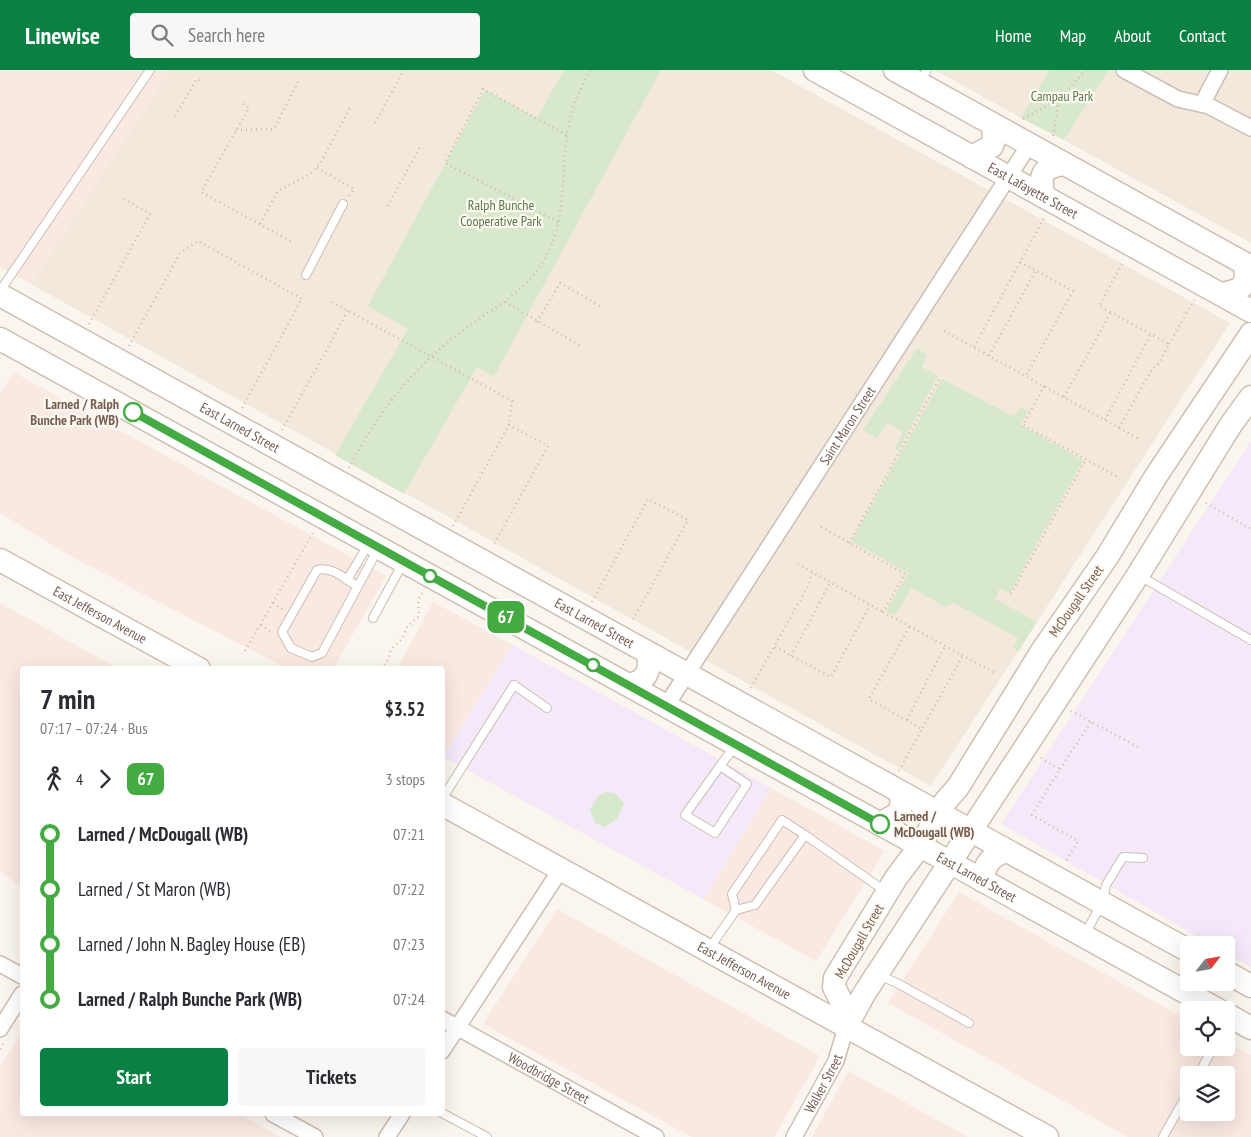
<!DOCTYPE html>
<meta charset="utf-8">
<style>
body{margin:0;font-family:"PT Sans Narrow",sans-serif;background:#f7f7f7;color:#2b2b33;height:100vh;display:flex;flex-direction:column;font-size:19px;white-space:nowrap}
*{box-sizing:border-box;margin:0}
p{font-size:16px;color:#7c7c81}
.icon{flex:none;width:28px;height:28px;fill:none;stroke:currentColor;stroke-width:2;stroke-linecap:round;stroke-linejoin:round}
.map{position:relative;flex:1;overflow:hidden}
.details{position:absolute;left:20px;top:596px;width:425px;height:450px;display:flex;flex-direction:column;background:#fff;border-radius:5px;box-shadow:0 5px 20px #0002}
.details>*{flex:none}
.badge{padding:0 10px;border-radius:8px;font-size:18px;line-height:32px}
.needle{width:32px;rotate:59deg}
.tools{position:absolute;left:1180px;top:866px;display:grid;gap:10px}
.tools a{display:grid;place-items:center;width:55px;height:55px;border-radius:5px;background:#fff;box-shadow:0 5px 20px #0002;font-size:25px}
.map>.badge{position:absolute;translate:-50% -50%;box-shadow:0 0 0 2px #fff}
.legs{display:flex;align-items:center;gap:8px;height:55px;padding:0 20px;font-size:16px}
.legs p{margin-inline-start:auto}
.head{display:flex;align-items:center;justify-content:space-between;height:85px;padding:0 20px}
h1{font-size:28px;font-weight:800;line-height:38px}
.button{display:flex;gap:10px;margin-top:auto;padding:10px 20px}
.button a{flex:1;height:58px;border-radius:5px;background:#0b8043;color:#fff;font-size:20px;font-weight:800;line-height:58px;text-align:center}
.button a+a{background:#f7f7f7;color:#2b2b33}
ul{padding:0 20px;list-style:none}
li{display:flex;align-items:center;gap:18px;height:55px;font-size:19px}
li i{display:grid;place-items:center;width:8px;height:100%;margin:0 6px;background:currentColor}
li i::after{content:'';width:12px;height:12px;margin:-6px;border:4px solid;border-radius:50%;background:#fff}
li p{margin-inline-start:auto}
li:first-child i{background:linear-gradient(#0000 50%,currentColor 0)}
li:last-child i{background:linear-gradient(currentColor 50%,#0000 0)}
header{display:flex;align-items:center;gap:30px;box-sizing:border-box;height:70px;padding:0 25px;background:#0b8043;color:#fff}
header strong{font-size:24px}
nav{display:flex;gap:28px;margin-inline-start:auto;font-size:18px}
.search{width:350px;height:45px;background:#f7f7f7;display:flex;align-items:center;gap:12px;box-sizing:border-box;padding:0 18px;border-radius:5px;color:#7c7c81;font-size:19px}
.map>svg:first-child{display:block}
</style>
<header>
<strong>Linewise</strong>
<div class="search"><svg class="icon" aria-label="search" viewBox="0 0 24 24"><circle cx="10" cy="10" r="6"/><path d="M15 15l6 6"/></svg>Search here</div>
<nav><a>Home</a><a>Map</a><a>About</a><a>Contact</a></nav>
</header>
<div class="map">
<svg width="1251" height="1067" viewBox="0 0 1251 1067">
<rect width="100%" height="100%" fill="#fbf6ed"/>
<g fill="#f2e8dc">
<path d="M 170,0 L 771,0 L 1230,253 L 931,716 L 31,214 Z"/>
<path d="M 935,0 L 1049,0 L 1021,48 Z"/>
<path d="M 1109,0 L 1251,0 L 1251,173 L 1064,70 Z"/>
</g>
<g fill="#fae9e2" fill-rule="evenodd">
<path d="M 0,0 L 170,0 L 31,214 L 0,197 Z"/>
<path d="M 13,302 L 386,506 L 333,599 L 288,599 L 74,488 L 0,443 L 0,325 Z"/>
<path d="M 433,532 L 513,575 L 443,686 L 442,599 L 397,599 Z"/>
<path d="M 0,533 L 119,599 L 22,599 L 22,817 L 0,802 Z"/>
<path d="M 771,718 L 885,781 L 816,891 L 703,829 Z"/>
<path d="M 959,822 L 1189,951 L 1189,978 L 1226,978 L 1226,972 L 1251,985 L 1251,1067 L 1128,1067 L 888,933 ZM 1189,1005 L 1226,1005 L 1226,1042 L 1189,1042 Z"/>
<path d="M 557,839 L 820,986 L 774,1067 L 692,1067 L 483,954 Z"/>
<path d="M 22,962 L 22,1044 L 239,1044 L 281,1067 L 0,1067 L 0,997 Z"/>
<path d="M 848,1001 L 968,1067 L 812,1067 Z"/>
</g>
<g fill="#f3e9f8">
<path d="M 1251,371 L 1251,897 L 1226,883 L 1226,875 L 1212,875 L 1001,754 Z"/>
<path d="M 513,575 L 771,718 L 703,829 L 443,687 Z"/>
</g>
<g fill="#d7e8cc">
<path d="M 564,0 L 661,0 L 494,306 L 477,297 L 404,424 L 335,385 L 408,259 L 368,236 L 485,20 L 537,48 Z"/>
<path d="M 1049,0 L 1109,0 L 1064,70 L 1021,48 Z"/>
<path d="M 917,278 L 927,285 L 922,297 L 938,306 L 898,381 L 895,378 L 903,362 L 887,352 L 877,368 L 863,360 Z"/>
<path d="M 942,309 L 1014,347 L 1021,338 L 1028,341 L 1021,355 L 1083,390 L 1010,523 L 1000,518 L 995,529 L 1037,552 L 1018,582 L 1014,577 L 1018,568 L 954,533 L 945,537 L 912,518 L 895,545 L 886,541 L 908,503 L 851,471 Z"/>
<path d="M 606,722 L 615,723 L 624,733 L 617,749 L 604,757 L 595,753 L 590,740 L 598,726 Z"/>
</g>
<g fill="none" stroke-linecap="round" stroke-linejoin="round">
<g stroke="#cdbeb3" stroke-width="10">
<g id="lane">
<path d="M 920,12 L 927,0"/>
<path d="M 306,205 L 343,134"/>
<path d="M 0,221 L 150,0"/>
<path d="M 1140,506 L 1251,570"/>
<path d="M 347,510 L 368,475"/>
<path d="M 357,516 C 345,509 332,496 317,500 L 282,562 L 291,578 L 312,587 L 322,583 L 378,479"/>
<path d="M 373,548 L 403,493"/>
<path d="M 720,696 L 747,714 L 715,763 L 685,745 L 720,696 L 735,676"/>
<path d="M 442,729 L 514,615 L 547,638"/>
<path d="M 736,840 L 732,824 L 782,750 L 805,765"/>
<path d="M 1085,864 L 1102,833 L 1106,815 L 1123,787 L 1143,788"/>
<path d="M 709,879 L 736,840 L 755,835 L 805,765 L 885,821"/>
<path d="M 878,905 L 897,913 L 969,953"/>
<path d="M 1198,1005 L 1213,978"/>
<path d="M 442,1043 L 487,1067"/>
<path d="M 1163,1067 L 1189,1021"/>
</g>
</g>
<g stroke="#cdbeb3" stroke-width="18">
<g id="street">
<path d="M 1124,0 L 1178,29 L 1209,36 L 1251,58"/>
<path d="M 1202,34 L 1220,0"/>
<path id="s1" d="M 666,636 L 1029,75"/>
<path d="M 0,894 L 22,906"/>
<path id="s2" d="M 442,949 L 656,1067"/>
<path d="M 0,959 L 22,924"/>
<path d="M 442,981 L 561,799"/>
<path d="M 273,1044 L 315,1067"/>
<path d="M 387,1067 L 402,1044"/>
<path id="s3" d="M 794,1067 L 836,991 L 846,957"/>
</g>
</g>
<g stroke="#cfbfb1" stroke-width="25">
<g id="secondary">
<path id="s4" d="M 815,0 L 1251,241"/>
<path d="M 895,0 L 1251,197"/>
<path d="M 972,87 L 992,76 L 994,70 L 993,55"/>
<path d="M 1043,126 C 1040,104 1041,98 1064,94"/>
<path d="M 1222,224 C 1243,220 1248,216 1245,194"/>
<path id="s5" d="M 0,225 L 1189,881"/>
<path d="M 1251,264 L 1156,406 L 1107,487 L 1042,581 L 958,717 L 945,732 L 920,776 L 896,808 L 835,908 L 834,917 L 843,935 L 842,947 L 846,957 L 864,924 L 1138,505 L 1230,356 L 1251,327"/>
<path id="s6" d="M 0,269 L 1218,940"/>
<path id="s7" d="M 0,490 L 199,599"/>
<path d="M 629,615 C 647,611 651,601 648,583"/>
<path id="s8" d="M 442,734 L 1047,1067"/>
<path d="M 880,754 L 899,743 L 902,732 L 900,722"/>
<path d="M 983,811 C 984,794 991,786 1006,781"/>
<path d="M 1226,902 L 1251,916"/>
<path d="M 1226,944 L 1251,958"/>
</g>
</g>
<g stroke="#d4baa9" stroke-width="2.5" stroke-dasharray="1 4" stroke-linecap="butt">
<path d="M 243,34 L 249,38 L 201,122 L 292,172"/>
<path d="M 175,46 L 197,9 L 202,12"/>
<path d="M 1023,49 L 1059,29 L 1086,0"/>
<path d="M 375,53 L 404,0"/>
<path d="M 236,60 L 274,59 L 299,10"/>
<path d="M 1053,66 L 1059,30"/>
<path d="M 317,98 L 354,119 L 349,126"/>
<path d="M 388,136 L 420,77"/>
<path d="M 558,152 L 445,93 L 483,19 L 567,65"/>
<path d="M 260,154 L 278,121 L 310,104 L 320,94 L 350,38"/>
<path d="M 1020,192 L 1073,221 L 1026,306"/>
<path d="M 332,232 L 512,331 L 509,354"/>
<path d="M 505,232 L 581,276"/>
<path d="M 537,252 L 560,213 L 603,238"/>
<path d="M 89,254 L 150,144 L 121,127"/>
<path d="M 944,261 L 1139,369"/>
<path d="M 1169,274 L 1194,230"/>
<path d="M 129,276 L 180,183 L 198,171 L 302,229 L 242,338"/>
<path d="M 974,277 L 1044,148"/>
<path d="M 989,286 L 1036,200"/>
<path d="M 1044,316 L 1023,355 L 1118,407"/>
<path d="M 1064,327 L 1111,242"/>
<path d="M 1105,350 L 1151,264"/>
<path d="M 1119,358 L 1152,299 L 1158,295 L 1169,274 L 1099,236 L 1123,192"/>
<path d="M 282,360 L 348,241"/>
<path d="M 349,398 C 377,343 413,298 462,261 C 491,239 522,225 542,193 C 567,155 561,107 567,64 C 570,42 579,20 590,0"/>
<path d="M 1206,433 L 1251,459"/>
<path d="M 453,456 L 509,355 L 548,376 L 493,476"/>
<path d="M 821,457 L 905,504 L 883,542 L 997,604"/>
<path d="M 849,473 L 940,308"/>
<path d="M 798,494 L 883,542"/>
<path d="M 1011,524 L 1086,389"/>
<path d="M 592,532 L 648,429 L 688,450 L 631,553"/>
<path d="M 273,533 L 284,540"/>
<path d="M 261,555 L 271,562"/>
<path d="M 909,557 L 869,629 L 922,659 L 963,585"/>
<path d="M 775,577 L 831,607 L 870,535"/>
<path d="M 245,581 L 314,461"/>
<path d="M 791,586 L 830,513"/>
<path d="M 381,599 L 388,590 L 391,579 L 402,569 L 407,557 L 419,546 L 418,530 L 422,523"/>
<path d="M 751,618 L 808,516 L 812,503"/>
<path d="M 1071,641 L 1140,678"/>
<path d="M 907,650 L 945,576"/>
<path d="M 1041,688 L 1060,699 L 1032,745 L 1078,771 L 1065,792"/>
<path d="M 1060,699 L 1091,652"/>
<path d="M 899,701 L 922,659"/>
<path d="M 0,979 L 4,973"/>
</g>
<use href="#lane" stroke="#fff" stroke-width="8"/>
<use href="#street" stroke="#fff" stroke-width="15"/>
<use href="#secondary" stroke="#fff" stroke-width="22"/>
</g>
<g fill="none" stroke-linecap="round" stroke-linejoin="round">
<g stroke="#fff" stroke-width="11">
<path id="line-1" d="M 133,342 L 880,754"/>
</g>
<use href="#line-1" stroke="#44aa42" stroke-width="8"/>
</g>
<g fill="#fff" stroke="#44aa42" stroke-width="2.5">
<circle cx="133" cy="342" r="9"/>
<circle cx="430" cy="506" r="6"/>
<circle cx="593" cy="595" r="6"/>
<circle cx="880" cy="754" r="9"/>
</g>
<g text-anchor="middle" stroke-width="4.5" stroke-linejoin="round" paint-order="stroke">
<g font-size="14" fill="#58794a" stroke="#fefaf3">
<text x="1062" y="31">Campau Park</text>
<text x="501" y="140">Ralph Bunche<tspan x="501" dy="16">Cooperative Park</tspan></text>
</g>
<g font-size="14" fill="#755e51" stroke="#fefaf3">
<text dy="5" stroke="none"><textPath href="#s4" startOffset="249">East Lafayette Street</textPath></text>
<text dy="5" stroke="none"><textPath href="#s1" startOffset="334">Saint Maron Street</textPath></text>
<text dy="5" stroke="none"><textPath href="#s5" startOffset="274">East Larned Street</textPath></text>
<text transform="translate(1076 531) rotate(-55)" y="5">McDougall Street</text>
<text dy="5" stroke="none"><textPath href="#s7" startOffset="114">East Jefferson Avenue</textPath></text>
<text dy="5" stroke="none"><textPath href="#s5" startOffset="679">East Larned Street</textPath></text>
<text dy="5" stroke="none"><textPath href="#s6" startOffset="1115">East Larned Street</textPath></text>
<text transform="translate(859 871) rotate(-60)" y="5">McDougall Street</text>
<text dy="5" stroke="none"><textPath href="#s8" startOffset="345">East Jefferson Avenue</textPath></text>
<text dy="5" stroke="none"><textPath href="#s2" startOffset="122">Woodbridge Street</textPath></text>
<text dy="5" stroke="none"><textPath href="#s3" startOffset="61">Walker Street</textPath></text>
</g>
<g font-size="14" font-weight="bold" fill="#755e51" stroke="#fefaf3" text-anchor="end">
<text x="119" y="339">Larned / Ralph<tspan x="119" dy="16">Bunche Park (WB)</tspan></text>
<text x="894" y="751" text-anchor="start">Larned /<tspan x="894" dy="16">McDougall (WB)</tspan></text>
</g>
</g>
</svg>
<div class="tools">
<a><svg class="needle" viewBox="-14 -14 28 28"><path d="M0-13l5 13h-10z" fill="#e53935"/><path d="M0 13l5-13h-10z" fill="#7c7c81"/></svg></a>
<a><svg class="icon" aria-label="locate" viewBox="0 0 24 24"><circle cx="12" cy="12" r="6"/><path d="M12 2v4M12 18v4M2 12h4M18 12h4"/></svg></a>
<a><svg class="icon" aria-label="layers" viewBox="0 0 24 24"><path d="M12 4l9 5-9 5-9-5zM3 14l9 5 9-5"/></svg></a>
</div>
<b class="badge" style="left:506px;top:547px;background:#44aa42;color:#fff">67</b>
<section class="details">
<div class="head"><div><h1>7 min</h1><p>07:17 – 07:24 · Bus</p></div><b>$3.52</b></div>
<div class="legs"><svg class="icon" aria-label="walk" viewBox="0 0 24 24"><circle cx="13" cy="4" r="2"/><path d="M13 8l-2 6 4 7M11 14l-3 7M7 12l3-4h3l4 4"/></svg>4<svg class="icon" aria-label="forward" viewBox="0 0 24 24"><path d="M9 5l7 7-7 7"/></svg><b class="badge" style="background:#44aa42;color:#fff">67</b><p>3 stops</p></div>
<ul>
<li><i style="color:#44aa42"></i><b>Larned / McDougall (WB)</b><p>07:21</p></li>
<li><i style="color:#44aa42"></i><span>Larned / St Maron (WB)</span><p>07:22</p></li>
<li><i style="color:#44aa42"></i><span>Larned / John N. Bagley House (EB)</span><p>07:23</p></li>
<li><i style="color:#44aa42"></i><b>Larned / Ralph Bunche Park (WB)</b><p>07:24</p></li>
</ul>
<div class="button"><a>Start</a><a>Tickets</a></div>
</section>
</div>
